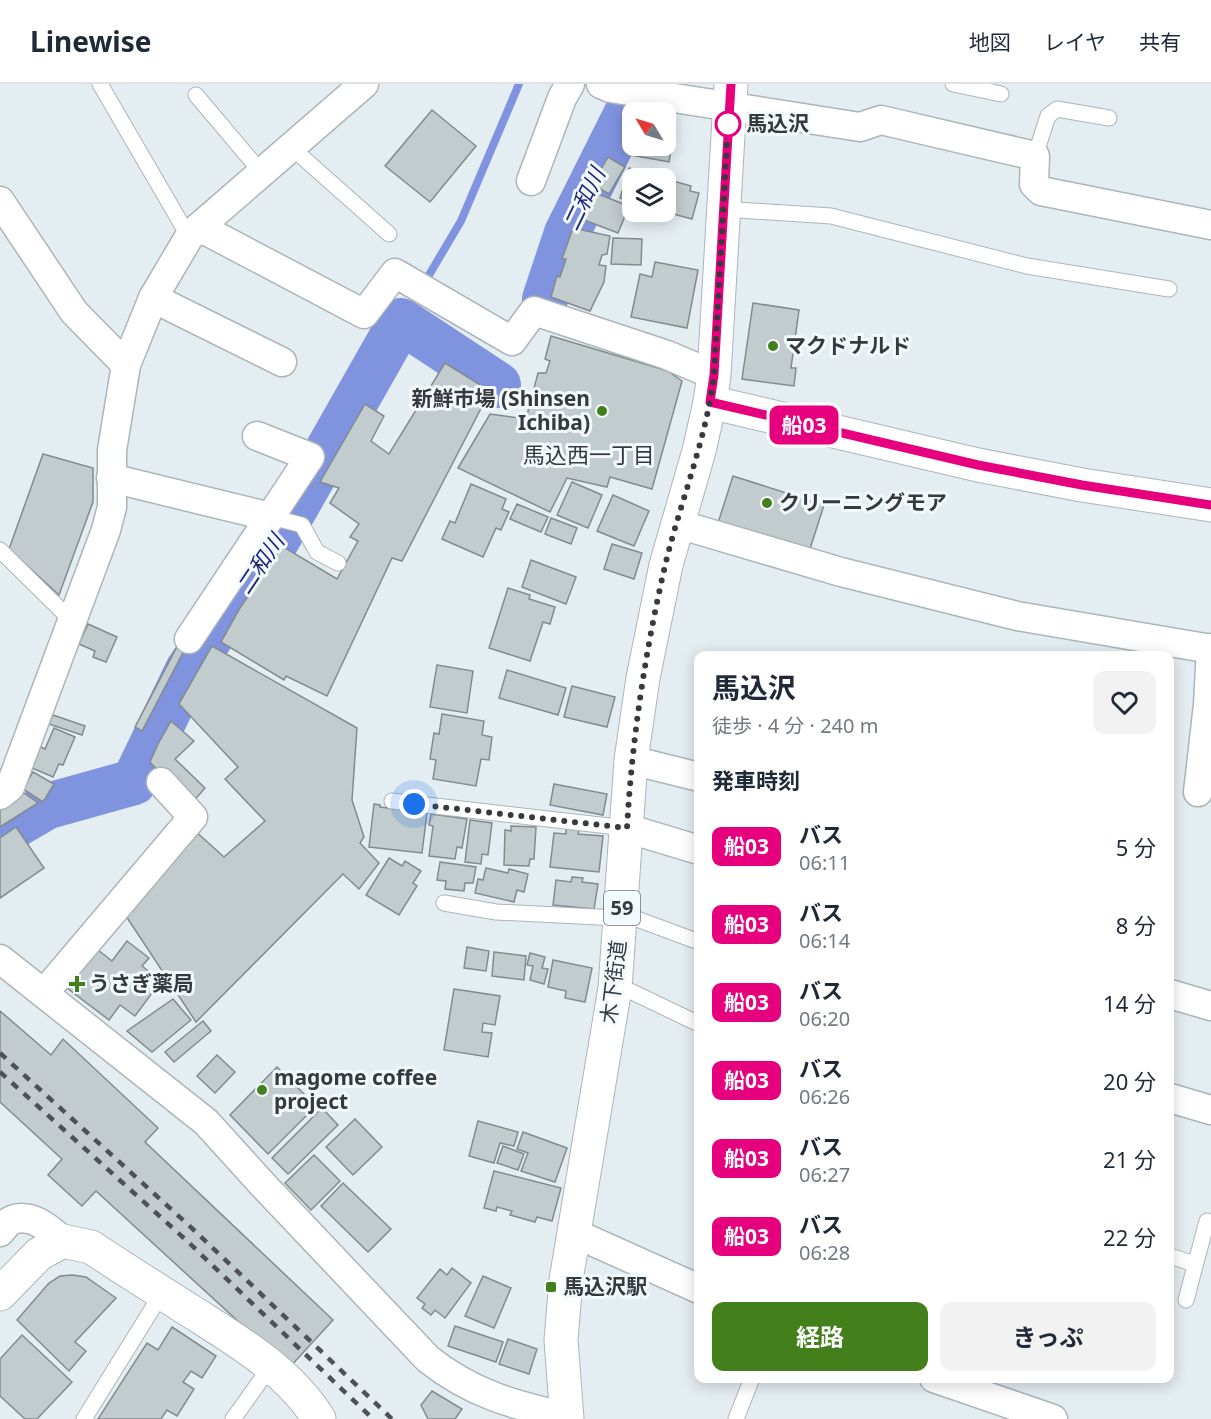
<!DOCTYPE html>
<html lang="ja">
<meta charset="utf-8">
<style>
body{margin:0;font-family:"Noto Sans","Noto Sans JP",sans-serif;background:#f2f2f3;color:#1f2937;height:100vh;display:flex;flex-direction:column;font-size:22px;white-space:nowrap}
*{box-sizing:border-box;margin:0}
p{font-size:20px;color:#747a83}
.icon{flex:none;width:33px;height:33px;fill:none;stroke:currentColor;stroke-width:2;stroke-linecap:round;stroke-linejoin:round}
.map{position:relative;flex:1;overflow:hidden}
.drawer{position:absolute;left:694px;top:567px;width:480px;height:732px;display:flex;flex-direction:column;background:#fff;border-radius:12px;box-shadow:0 3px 15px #0003}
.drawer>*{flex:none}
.badge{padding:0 12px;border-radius:9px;font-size:21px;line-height:39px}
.needle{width:39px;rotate:308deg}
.fabs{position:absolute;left:622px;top:18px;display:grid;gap:12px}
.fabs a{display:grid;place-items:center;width:54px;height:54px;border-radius:12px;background:#fff;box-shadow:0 3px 15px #0003;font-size:30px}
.you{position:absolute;width:30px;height:30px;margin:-15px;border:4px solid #fff;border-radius:50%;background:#1a73e8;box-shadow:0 0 0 9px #1a73e833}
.map>.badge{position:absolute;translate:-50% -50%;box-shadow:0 0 0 3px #fff}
h2{padding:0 18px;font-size:22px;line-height:54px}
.round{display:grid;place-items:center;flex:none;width:63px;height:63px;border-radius:12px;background:#f2f2f3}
.head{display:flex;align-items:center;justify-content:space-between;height:102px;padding:0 18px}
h1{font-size:28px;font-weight:700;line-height:45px}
.primary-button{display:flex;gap:12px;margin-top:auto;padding:12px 18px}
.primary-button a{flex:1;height:69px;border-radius:12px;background:#43801c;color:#fff;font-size:24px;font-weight:700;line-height:69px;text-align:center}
.primary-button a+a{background:#f2f2f3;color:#1f2937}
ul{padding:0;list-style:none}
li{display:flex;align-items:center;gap:18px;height:78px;padding:0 18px}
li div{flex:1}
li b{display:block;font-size:22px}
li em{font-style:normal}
li .badge{min-width:66px;font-weight:700;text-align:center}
header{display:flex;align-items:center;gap:36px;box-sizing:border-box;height:84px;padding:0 30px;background:#fff;border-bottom:2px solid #e0e1e3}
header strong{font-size:28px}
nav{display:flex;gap:33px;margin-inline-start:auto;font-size:21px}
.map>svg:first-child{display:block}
</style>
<header>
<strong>Linewise</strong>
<nav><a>地図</a><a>レイヤ</a><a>共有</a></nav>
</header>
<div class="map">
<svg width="1211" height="1335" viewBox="0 0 1211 1335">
<rect width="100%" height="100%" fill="#e4edf2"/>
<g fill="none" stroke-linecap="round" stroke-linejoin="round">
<path stroke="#7f93de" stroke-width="8" d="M 429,191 L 461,137 L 519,0"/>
<g stroke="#7f93de" stroke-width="46">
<path d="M 545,215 L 567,149 L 632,19"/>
<path d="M 0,750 L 48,722 L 134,698 L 188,586 L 278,454 L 401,237 L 498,301"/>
</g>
</g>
<g fill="#c2ccce" stroke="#828b8e" stroke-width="1.5">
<path d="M 639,20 L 671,26 L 668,43 L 675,44 L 669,78 L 630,71 L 633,53 L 633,62 L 666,62 L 666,28 L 637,28 Z"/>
<path d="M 432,26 L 476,62 L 430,118 L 385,82 Z"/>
<path d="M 608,73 L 625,83 L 609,110 L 592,100 Z"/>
<path d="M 629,84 L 651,91 L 650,94 L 633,94 L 633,118 L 620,114 Z"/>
<path d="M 666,95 L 691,102 L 690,107 L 699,109 L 692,135 L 666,128 Z"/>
<path d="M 590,107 L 629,122 L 618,149 L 579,134 Z"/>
<path d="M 573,144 L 610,152 L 607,170 L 602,171 L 599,181 L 606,182 L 604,198 L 590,227 L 551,213 L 557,192 L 560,193 L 566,175 L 562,175 Z"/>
<path d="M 613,154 L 642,155 L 641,181 L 611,180 Z"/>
<path d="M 655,178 L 698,186 L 687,244 L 631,233 L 640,190 L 652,193 Z"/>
<path d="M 753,219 L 799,226 L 791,284 L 796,284 L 794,302 L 742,295 Z"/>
<path d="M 551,252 L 668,287 L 682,297 L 652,405 L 610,393 L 607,403 L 567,394 L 550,428 L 458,384 L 490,330 L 526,335 L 538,289 L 546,289 L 550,277 L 545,275 Z"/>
<path d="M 445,279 L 490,307 L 402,477 L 392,474 L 327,612 L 286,592 L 284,596 L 221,558 L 240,524 L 282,462 L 337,495 L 358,457 L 350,453 L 359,440 L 330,419 L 339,404 L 320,398 L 365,320 L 384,332 L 371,357 L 389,370 Z"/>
<path d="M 43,370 L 93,384 L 93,418 L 59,511 L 9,465 Z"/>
<path d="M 733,392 L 824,421 L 809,468 L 718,439 Z"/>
<path d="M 572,398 L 602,411 L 588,444 L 557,431 Z"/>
<path d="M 471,400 L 506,415 L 502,425 L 509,428 L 501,446 L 496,444 L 483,473 L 442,455 L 450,437 L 455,439 Z"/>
<path d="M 613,411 L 649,427 L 634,462 L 597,447 Z"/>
<path d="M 517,420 L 548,433 L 541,448 L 510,435 Z"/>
<path d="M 551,434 L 577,444 L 571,460 L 545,450 Z"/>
<path d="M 612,460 L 642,469 L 634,495 L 604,485 Z"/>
<path d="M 531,476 L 576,493 L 566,520 L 522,503 Z"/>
<path d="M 508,504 L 530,511 L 529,515 L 555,523 L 550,540 L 543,538 L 530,577 L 489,564 Z"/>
<path d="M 88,540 L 117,553 L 106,578 L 93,573 L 95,567 L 79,560 Z"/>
<path d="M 180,557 L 187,561 L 142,647 L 135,643 Z"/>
<path d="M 212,562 L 357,644 L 352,716 L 364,753 L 360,759 L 379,779 L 359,805 L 343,790 L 196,938 L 122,826 L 193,745 L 224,773 L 265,737 L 225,695 L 238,683 L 179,620 Z"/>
<path d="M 437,581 L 473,587 L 467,629 L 430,623 Z"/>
<path d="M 507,586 L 566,604 L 558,631 L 499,614 Z"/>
<path d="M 572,602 L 615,613 L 607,643 L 564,633 Z"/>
<path d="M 442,630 L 484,637 L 482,651 L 492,653 L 489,676 L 481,675 L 476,702 L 433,695 L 436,676 L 430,675 L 434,649 L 439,650 Z"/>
<path d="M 53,631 L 85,642 L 82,651 L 49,640 Z"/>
<path d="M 171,637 L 194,657 L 175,675 L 205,704 L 190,721 L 150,678 L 158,660 Z"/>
<path d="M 54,644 L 75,653 L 63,681 L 59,680 L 53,693 L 30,683 L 39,662 L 45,665 Z"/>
<path d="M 33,688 L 54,700 L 43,718 L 23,705 Z"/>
<path d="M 554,700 L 607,710 L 603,731 L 550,721 Z"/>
<path d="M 24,709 L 38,719 L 0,743 L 0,725 Z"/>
<path d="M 374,720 L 380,721 L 380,723 L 427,729 L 422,769 L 369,763 Z"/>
<path d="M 431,730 L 467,735 L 462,764 L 457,763 L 455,775 L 429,772 L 433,742 L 429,741 Z"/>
<path d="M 470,736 L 492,739 L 488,771 L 482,770 L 481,780 L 465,778 Z"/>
<path d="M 511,742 L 536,743 L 534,775 L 530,775 L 529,782 L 504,781 L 505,746 L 511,747 Z"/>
<path d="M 16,743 L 44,784 L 0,814 L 0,754 Z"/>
<path d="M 566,745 L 579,746 L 578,750 L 603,752 L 599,788 L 550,783 L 554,749 L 566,750 Z"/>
<path d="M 389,774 L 402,782 L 405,777 L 421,787 L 413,799 L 417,802 L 399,831 L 366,811 Z"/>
<path d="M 440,778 L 476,783 L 473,799 L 465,799 L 464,807 L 445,805 L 446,797 L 437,796 Z"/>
<path d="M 486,784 L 508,789 L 509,785 L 528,790 L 524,808 L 517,806 L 514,818 L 475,809 L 478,795 L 483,796 Z"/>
<path d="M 572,793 L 583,794 L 582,798 L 598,800 L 594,825 L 553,821 L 556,796 L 571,798 Z"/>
<path d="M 127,857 L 149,874 L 142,882 L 161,897 L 135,932 L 120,921 L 109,936 L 63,901 L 93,862 L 112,877 Z"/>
<path d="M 467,863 L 489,867 L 486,887 L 464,884 Z"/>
<path d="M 494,868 L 526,872 L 524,896 L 492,892 Z"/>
<path d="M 530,869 L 545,873 L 542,884 L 548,885 L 544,900 L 530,896 L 533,882 L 527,881 Z"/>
<path d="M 553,876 L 592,884 L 585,918 L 565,914 L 566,907 L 548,903 Z"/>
<path d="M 454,905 L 500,912 L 495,941 L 483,939 L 482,948 L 492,949 L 488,973 L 444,966 Z"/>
<path d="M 173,915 L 191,936 L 152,968 L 127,947 Z"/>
<path d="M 0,927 L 51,971 L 63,955 L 158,1044 L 145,1058 L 333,1236 L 289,1284 L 96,1107 L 82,1122 L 48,1091 L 62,1075 L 0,1018 Z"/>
<path d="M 203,937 L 211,947 L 174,978 L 165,968 Z"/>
<path d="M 217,971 L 235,988 L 215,1009 L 197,992 Z"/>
<path d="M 277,983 L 316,1022 L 268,1070 L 230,1031 Z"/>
<path d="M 322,1024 L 338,1041 L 288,1090 L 272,1074 Z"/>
<path d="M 355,1035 L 382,1063 L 353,1091 L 326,1063 Z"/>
<path d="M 478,1037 L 518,1048 L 514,1062 L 500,1059 L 494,1079 L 469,1072 Z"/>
<path d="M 523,1048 L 567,1064 L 555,1098 L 521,1087 L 528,1069 L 517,1065 Z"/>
<path d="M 503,1062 L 524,1070 L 518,1086 L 497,1079 Z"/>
<path d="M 314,1071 L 340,1097 L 311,1126 L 285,1099 Z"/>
<path d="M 494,1087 L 561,1104 L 552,1137 L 537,1133 L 535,1138 L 510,1131 L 512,1127 L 497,1123 L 496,1127 L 484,1124 Z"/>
<path d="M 343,1099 L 391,1145 L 368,1168 L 321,1122 Z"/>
<path d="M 452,1184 L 471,1199 L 445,1234 L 435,1226 L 431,1231 L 422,1224 L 425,1220 L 417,1214 L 440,1185 L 447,1191 Z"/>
<path d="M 72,1191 L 86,1193 L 116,1214 L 75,1258 L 86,1267 L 69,1287 L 17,1236 L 49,1199 L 60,1192 Z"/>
<path d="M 483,1192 L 511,1204 L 494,1244 L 465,1232 Z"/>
<path d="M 455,1242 L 503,1258 L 496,1278 L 448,1262 Z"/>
<path d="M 172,1243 L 216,1272 L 202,1294 L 191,1287 L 183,1298 L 194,1305 L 177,1332 L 167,1326 L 161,1335 L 98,1335 L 147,1259 L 158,1266 Z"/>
<path d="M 22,1251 L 72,1298 L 37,1335 L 25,1335 L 0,1312 L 0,1275 Z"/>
<path d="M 508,1255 L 537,1265 L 529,1290 L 499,1280 Z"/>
<path d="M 432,1307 L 462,1325 L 455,1335 L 428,1335 L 421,1321 Z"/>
</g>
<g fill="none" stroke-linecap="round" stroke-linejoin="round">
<g stroke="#acb5b9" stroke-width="17">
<g id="lane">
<path d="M 100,0 L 189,153"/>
<path d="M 953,0 L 1001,10"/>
<path d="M 196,11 L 261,88"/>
<path d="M 291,63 L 389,150"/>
<path d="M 1035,72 L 1048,32 L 1057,25 L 1109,34"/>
<path d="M 723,125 L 831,132 L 1027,182 L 1169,205"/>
<path d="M 271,433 L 302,441 L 317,468 L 338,479"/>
<path d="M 0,466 L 72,537"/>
<path d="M 392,717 L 626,744"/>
<path d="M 444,819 L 496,828 L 637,835 L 699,858"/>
<path d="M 615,904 L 630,907 L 699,940"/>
<path d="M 1170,1172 L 1195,1180"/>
<path d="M 1186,1216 L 1207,1137"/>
<path d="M 84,1335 L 162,1209"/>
<path d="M 233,1335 L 271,1282"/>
<path d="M 736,1335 L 752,1294"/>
</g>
</g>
<g stroke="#acb5b9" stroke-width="31">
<g id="street">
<path d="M 601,0 L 610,4 L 860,43 L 881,36 L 1035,72 L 1034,100 L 1041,107 L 1211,141"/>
<path d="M 531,97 L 562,14 L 570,0"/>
<path d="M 0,117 L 74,228 L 126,281"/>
<path d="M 199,143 L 364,230 L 395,189 L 512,257 L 534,227 L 667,271 L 714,291"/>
<path d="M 153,214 L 282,278"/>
<path d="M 111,394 L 271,433"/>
<path d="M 678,440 L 841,488 L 1017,532 L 1211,565"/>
<path d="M 189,555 L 310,373 L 257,352"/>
<path d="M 631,676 L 699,693"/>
<path d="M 1198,708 L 1208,621 L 1211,564"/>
<path d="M 0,711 L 10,703 L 106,446 L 112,423 L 112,366 L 126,281 L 153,214 L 189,153 L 199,143 L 364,0"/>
<path d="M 626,744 L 699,766"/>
<path d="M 0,875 L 206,1038 L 264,1102 L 428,1275 C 472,1310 514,1321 567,1333"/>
<path d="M 44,909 L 193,733 L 161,698"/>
<path d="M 1170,910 L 1211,922"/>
<path d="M 1170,1014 L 1211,1026"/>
<path d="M 0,1148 C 3,1145 7,1139 10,1137 C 30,1127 50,1145 63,1157"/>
<path d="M 574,1149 L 699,1205"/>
<path d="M 934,1294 L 1053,1335"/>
</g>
</g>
<g stroke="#acb5b9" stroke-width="35">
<g id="secondary">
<path d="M 710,318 L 978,381 L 1082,401 L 1211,421"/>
<path d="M 0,1210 L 39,1170 L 63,1157 L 91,1163 C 127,1187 164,1210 200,1233 C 244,1261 291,1290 319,1335"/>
</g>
</g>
<g stroke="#acb5b9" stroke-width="35">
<path id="primary" d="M 567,1335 L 561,1256 L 566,1196 L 615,904 L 631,676 L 643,594 L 666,481 L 699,367 L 710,318 L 714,291 L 731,0"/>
</g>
<use href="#lane" stroke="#fff" stroke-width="15"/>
<use href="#street" stroke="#fff" stroke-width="28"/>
<use href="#secondary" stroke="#fff" stroke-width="33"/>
<use href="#primary" stroke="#fff" stroke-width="33"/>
<g stroke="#4e5254" stroke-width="4.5" stroke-dasharray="8 8" stroke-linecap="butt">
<path d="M 0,969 L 195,1147 L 392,1335"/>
<path d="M 0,988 L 186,1156 L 373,1335"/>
</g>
</g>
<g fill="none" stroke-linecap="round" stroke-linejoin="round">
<g stroke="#fff" stroke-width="14">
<path id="line" d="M 731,0 L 714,291 L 710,318 L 978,381 L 1082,401 L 1211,421"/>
</g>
<use href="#line" stroke="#e6007e" stroke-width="9"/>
<path stroke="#373a3c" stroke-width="6" stroke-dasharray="0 10.8" d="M 414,720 L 627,744 C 632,656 645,568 665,482 C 680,418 706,357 714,291 L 728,40"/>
</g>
<circle fill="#fff" stroke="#e6007e" stroke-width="3" cx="728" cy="40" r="12"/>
<g fill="#43801c" stroke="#f3fafe" stroke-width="2">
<circle cx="773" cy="262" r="6"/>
<circle cx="602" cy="327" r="6"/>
<circle cx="767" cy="419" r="6"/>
<path d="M74 891h6v6h6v6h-6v6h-6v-6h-6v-6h6z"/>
<circle cx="262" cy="1006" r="6"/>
<rect x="545" y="1197" width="12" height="12" rx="3"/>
</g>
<g text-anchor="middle" stroke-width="6" stroke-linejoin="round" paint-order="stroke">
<rect fill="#f3fafe" stroke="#6f7476" stroke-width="1.5" x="604" y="807" width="36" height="34" rx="4.5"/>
<g font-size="20" font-weight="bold" fill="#373a3c">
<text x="622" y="831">59</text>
</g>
<g font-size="21" font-weight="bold" fill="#373a3c" stroke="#f3fafe" text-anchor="start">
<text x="746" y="47">馬込沢</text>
</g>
<g font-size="21" font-weight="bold" fill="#373a3c" stroke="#f3fafe" text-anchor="start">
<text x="785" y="269">マクドナルド</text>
<text x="590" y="322" text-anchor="end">新鮮市場 (Shinsen<tspan x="590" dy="24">Ichiba)</tspan></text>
<text x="779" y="426">クリーニングモア</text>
<text x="89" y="907">うさぎ薬局</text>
<text x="274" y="1001">magome coffee<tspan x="274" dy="24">project</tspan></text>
<text x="563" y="1210">馬込沢駅</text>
</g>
<g font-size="21" fill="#373a3c" stroke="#f3fafe">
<text transform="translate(614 898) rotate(-83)" y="7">木下街道</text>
</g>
<g font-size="22" font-style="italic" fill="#1e247b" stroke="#f3fafe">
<text transform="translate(584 115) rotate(-64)" y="8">二和川</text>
<text transform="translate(260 480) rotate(-56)" y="8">二和川</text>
</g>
<g font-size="22" fill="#373a3c" stroke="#f3fafe">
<text x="589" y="379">馬込西一丁目</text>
</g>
</g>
</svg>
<div class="fabs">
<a><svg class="needle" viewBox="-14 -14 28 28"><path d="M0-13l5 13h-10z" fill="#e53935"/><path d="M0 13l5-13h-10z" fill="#747a83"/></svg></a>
<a><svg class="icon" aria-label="layers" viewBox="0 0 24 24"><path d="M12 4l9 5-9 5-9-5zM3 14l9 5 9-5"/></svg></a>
</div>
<div class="you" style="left:414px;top:720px"></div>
<b class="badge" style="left:804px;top:341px;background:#e6007e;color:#fff">船03</b>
<section class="drawer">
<div class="head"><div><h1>馬込沢</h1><p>徒歩 · 4 分 · 240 m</p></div><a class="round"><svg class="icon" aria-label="heart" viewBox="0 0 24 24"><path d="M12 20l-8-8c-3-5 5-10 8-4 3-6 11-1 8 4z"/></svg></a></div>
<h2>発車時刻</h2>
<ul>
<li><span class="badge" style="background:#e6007e;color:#fff">船03</span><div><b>バス</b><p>06:11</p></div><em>5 分</em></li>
<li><span class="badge" style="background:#e6007e;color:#fff">船03</span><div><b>バス</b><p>06:14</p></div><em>8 分</em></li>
<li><span class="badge" style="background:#e6007e;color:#fff">船03</span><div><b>バス</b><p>06:20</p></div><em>14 分</em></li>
<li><span class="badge" style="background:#e6007e;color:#fff">船03</span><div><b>バス</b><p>06:26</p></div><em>20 分</em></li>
<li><span class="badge" style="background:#e6007e;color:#fff">船03</span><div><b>バス</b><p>06:27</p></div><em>21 分</em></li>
<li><span class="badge" style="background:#e6007e;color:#fff">船03</span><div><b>バス</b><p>06:28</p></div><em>22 分</em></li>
</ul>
<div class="primary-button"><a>経路</a><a>きっぷ</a></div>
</section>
</div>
